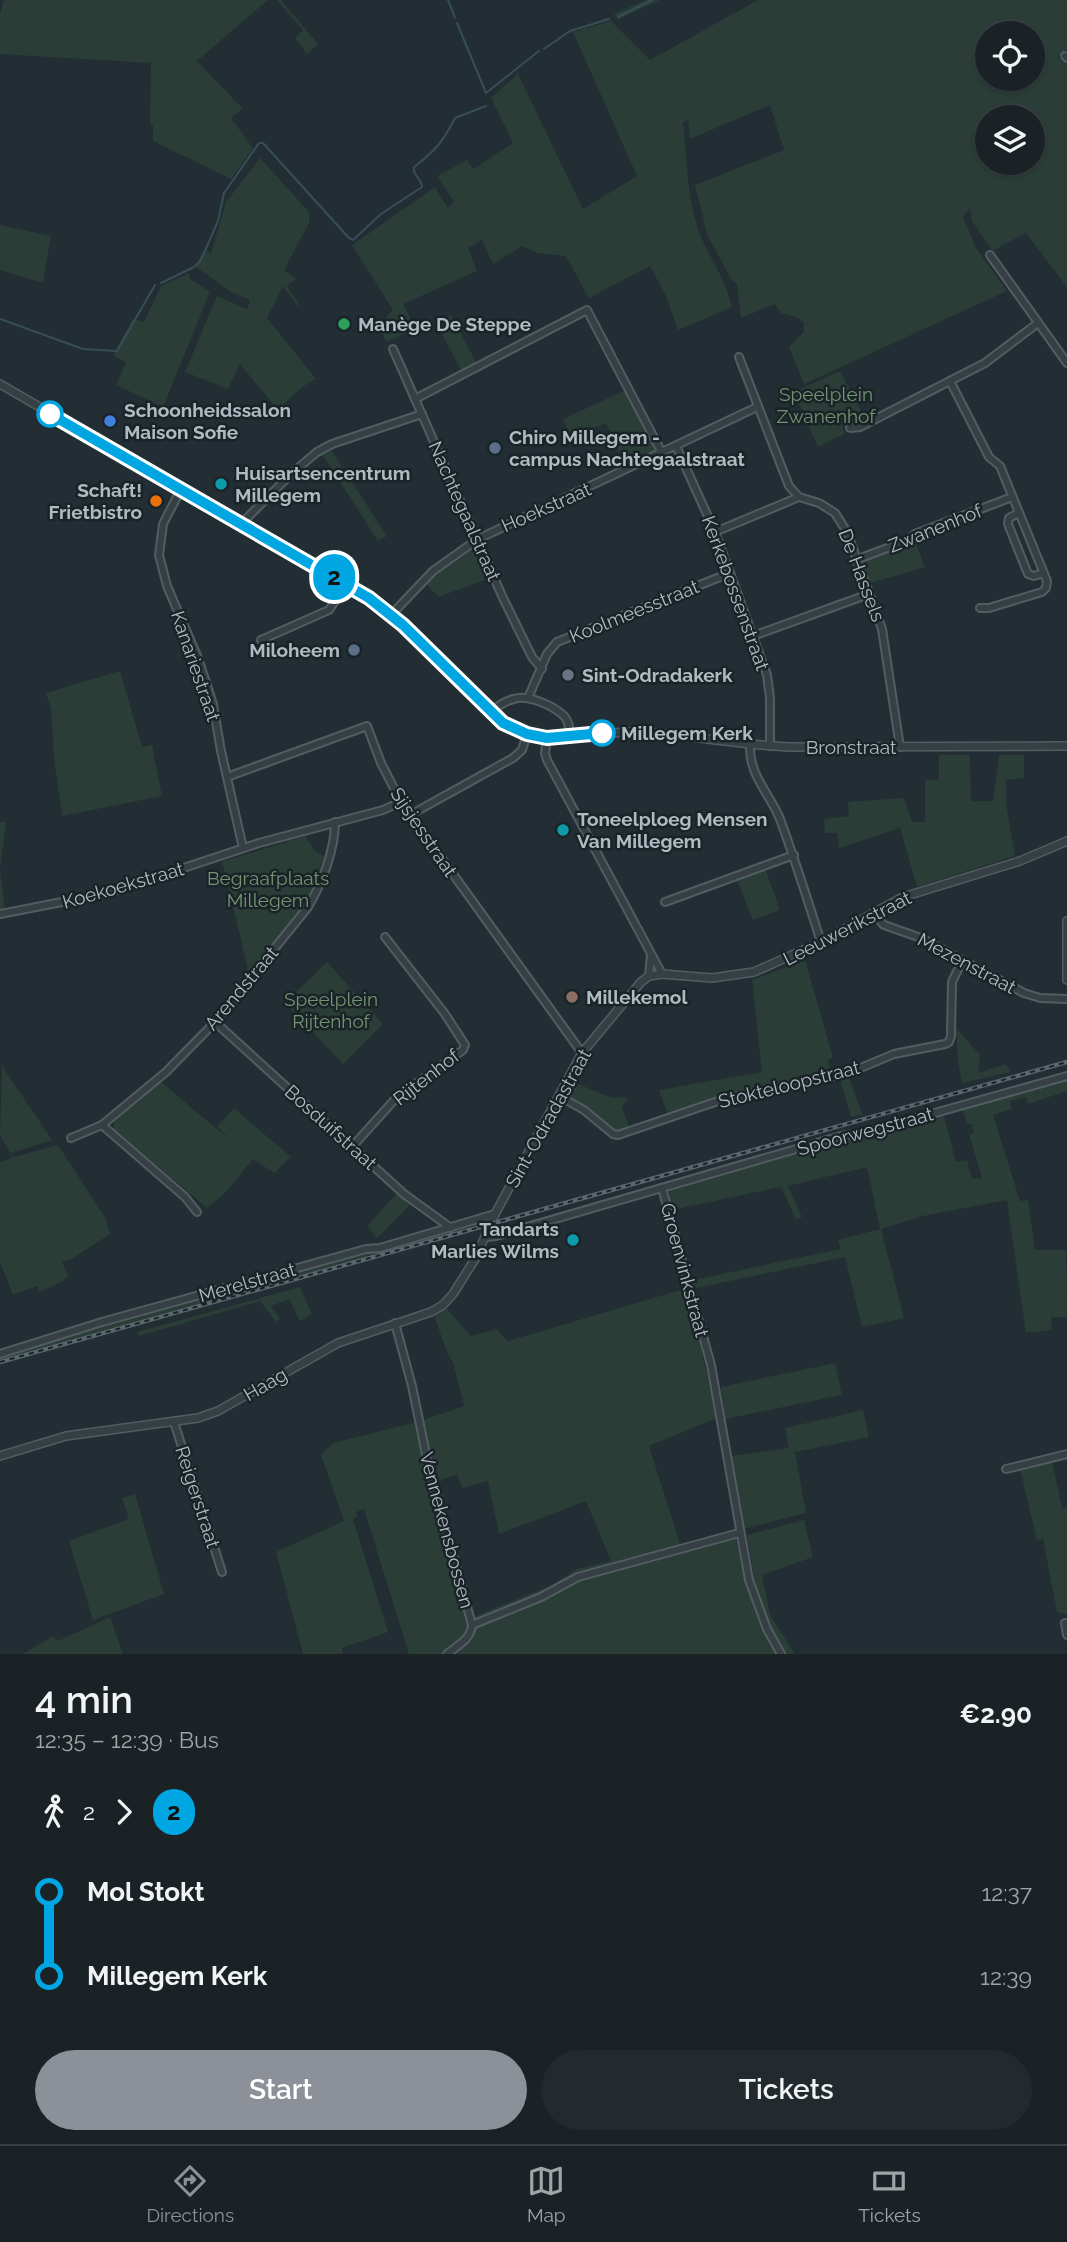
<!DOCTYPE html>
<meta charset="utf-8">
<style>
body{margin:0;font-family:Raleway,sans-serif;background:#232a2e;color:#f1f3f6;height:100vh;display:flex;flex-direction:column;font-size:26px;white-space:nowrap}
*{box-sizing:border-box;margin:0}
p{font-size:23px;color:#9fa4a7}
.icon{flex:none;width:38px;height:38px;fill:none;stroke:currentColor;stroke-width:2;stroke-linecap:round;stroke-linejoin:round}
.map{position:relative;height:1654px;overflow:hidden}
.sheet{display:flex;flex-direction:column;background:#1a2226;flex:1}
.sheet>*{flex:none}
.badge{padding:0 14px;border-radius:23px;font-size:24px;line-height:46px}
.buttons{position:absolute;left:975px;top:21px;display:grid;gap:14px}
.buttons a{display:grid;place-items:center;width:70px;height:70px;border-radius:50%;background:#1a2226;box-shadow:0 2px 5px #0004,0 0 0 2px #383f43;font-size:35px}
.map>.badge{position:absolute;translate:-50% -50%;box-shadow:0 0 0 4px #fff}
.legs{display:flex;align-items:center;gap:10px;height:77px;padding:0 35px;font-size:23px}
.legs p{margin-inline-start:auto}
.overview{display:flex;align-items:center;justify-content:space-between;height:119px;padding:0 35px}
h1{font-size:38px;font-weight:600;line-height:52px}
.primary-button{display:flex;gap:14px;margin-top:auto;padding:14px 35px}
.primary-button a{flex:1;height:80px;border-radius:42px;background:#8c9099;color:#fff;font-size:28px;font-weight:600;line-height:80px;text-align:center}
.primary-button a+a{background:#232a2e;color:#f1f3f6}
ul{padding:0 35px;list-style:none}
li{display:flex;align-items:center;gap:24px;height:84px;font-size:26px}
li i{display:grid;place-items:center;width:10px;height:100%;margin:0 9px;background:currentColor}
li i::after{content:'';width:18px;height:18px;margin:-9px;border:5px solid;border-radius:50%;background:#1a2226}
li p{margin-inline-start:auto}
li:first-child i{background:linear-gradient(#0000 50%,currentColor 0)}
li:last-child i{background:linear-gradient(currentColor 50%,#0000 0)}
.tabs{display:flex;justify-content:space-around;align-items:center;height:98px;border-top:2px solid #383f43;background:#1a2226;font-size:19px;color:#9fa4a7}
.tabs a{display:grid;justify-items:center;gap:4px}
.tabs .selected{color:#8c9099}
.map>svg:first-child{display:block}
</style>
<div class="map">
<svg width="1067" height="1654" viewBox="0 0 1067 1654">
<rect width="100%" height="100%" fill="#222e33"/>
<g fill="#2a3d37" fill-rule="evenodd">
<path d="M 4,0 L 268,0 L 197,61 L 243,109 L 231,118 L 253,148 L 231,179 L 153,141 L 153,125 L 150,125 L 151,63 L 0,54 L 0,14 Z"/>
<path d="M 277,0 L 281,0 L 318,44 L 307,54 L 295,38 L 303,30 Z"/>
<path d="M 646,0 L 660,0 L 619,19 L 614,14 Z"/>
<path d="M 758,0 L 1067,0 L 1067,49 L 1058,57 L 1067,63 L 1067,287 L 1026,233 L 992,251 L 972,221 L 970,208 L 963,217 L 976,248 L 1007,291 L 804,384 L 789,347 L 804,332 L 804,323 L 797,317 L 781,313 L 775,304 L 741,318 L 737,284 L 731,279 L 707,234 L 695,185 L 784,150 L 770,105 L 690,139 L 688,120 L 683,122 C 687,160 687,201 701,237 C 712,261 726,281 732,307 L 678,330 L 666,296 L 650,266 L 589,298 L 566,256 L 538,253 L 522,246 L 493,264 L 482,240 L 468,248 L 477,271 L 403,304 L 416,329 L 386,342 L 379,325 L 393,310 L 352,245 L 435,187 L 448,208 L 454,202 L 437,176 L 467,160 L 473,169 L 513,143 L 491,98 L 518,74 L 583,209 L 637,176 L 573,32 L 611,21 L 650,60 ZM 987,33 L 1032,33 L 1032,79 L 987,79 ZM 987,117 L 1032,117 L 1032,163 L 987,163 Z"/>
<path d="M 260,158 L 309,212 L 309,223 L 284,270 L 296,279 L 287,286 L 300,305 L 298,306 L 283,286 L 267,318 L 316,379 L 302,387 L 278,410 L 240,364 L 228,389 L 185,372 L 217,296 L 247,309 L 250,300 L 231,292 L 196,267 L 202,252 L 211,253 L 226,202 Z"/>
<path d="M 0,225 L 51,236 L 43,283 L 0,270 Z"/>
<path d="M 189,273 L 190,279 L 210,292 L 163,407 L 116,385 L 126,363 L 113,355 L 133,319 L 144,322 L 161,286 Z"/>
<path d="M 451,315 L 477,364 L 462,372 L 436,322 Z"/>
<path d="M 840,371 L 866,420 L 859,424 L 848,421 L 842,427 L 844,434 L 818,447 L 794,392 Z"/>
<path d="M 626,390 L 658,451 L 626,466 L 606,423 L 571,438 L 563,419 Z"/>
<path d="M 331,450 L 387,536 L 378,541 L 322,454 Z"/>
<path d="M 914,539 L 925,567 L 870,583 L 862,561 L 908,545 Z"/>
<path d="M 472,548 L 480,551 L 490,578 L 438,597 L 425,582 L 463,552 Z"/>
<path d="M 120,671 L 142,747 L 152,745 L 162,796 L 62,816 L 54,759 L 51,709 L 46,693 Z"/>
<path d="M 939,755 L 970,755 L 971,801 L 993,801 L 999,755 L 1024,755 L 1024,778 L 1006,780 L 1006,803 L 1015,856 L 917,887 L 900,828 L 839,848 L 837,833 L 825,833 L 824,819 L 849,816 L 848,802 L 904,798 L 912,822 L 925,822 L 925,780 L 939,780 Z"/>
<path d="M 0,822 L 6,822 L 0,870 L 5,910 L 0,910 Z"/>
<path d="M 305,836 L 315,851 L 324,856 L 307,902 L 249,973 L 222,862 Z"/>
<path d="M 765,868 L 780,910 L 753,920 L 737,880 Z"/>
<path d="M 805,960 L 833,1058 L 828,1060 L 831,1074 L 727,1094 L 668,1115 L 659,1090 L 762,1072 L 752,980 Z"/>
<path d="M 327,962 L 383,1024 L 343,1064 L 285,1003 Z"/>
<path d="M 956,1028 L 980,1055 L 978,1073 L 1006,1064 L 1010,1072 L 962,1083 L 958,1060 Z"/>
<path d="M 2,1066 L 52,1140 L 11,1153 L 13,1157 L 58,1145 L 106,1219 L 110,1234 L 70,1260 L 62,1262 L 68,1276 L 63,1281 L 40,1292 L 37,1286 L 13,1295 L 0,1262 L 0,1162 L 13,1158 L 0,1135 Z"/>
<path d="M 849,1077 L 862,1114 L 851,1117 L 840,1079 Z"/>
<path d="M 1067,1080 L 1067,1091 L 1028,1104 L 1026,1097 L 1010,1101 L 1011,1109 L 993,1115 L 1020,1201 L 1028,1200 L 1035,1250 L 1066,1250 L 1067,1317 L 1051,1317 L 1052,1330 L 1026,1333 L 1007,1200 L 923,1216 L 881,1229 L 904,1318 L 862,1327 L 845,1257 L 696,1288 L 693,1280 L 841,1249 L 838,1240 L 880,1229 L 867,1167 L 788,1186 L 802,1217 L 796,1219 L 781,1187 L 672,1210 L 669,1191 L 673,1187 L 858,1134 L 859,1138 L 943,1113 L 956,1162 L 967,1160 L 972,1179 L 982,1178 L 969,1134 L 974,1133 L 972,1124 L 967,1124 L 963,1110 Z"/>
<path d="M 160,1081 L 230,1140 L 217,1126 L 234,1108 L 291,1157 L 274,1173 L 253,1159 L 227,1191 L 207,1208 L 114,1129 L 114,1121 Z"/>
<path d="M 571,1081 L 612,1098 L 628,1097 L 622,1108 L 630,1129 L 619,1132 L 615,1131 L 587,1109 L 570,1100 L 566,1090 Z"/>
<path d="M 397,1193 L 410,1205 L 377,1238 L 367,1226 Z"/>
<path d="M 371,1252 L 376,1254 L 0,1360 L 0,1355 L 72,1336 L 79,1332 Z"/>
<path d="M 300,1287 L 312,1314 L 300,1321 L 289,1299 L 271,1306 L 280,1319 L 276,1322 L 260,1301 L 139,1336 L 137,1332 Z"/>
<path d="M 687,1288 L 717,1418 L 649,1446 L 683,1553 L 736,1538 L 744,1576 L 754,1575 L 747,1535 L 804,1520 L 813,1557 L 762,1575 L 770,1615 L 795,1654 L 409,1654 L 364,1509 L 356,1512 L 357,1517 L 353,1519 L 388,1632 L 342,1648 L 343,1654 L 303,1654 L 276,1552 L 344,1521 L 321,1455 L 333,1443 L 420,1421 L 464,1406 L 453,1362 L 448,1355 L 434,1315 L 446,1308 L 471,1336 L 496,1329 L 508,1341 ZM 457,1474 L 462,1488 L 488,1481 L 499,1534 L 586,1501 L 611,1561 L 577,1569 L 550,1586 L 475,1616 L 439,1481 Z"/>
<path d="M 835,1363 L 842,1395 L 725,1419 L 721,1387 Z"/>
<path d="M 863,1410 L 869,1437 L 795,1452 L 806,1513 L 743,1529 L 731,1456 L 789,1448 L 785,1428 Z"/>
<path d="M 1052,1461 L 1062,1508 L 1067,1507 L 1067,1614 L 1057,1612 L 1043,1539 L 1037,1540 L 1020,1469 Z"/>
<path d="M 135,1494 L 164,1594 L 93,1620 L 69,1541 L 129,1519 L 122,1498 Z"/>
<path d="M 110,1617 L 123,1654 L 23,1654 L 53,1636 L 58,1641 Z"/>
</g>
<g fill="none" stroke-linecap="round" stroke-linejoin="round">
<g stroke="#374e58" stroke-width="2">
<path d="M 448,0 L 455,18"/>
<path d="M 618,17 L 652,0"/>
<path d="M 457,23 L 486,93 L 539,51"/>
<path d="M 544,49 L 570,31 L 609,19"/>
<path d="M 161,283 L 194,267 L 201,260 L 218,221 L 224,193 L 259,143 L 263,143 L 349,238 L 353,240 L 381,214 L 422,187 C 422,179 412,175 414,167 C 435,151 443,142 455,118 L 486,106"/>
<path d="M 0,319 L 83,349 L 117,351 L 155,285"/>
</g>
<g stroke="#525d62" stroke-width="10">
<g id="minor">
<path d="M 1065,56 L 1067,58"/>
<path d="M 990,255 L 1067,363"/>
<path d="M 393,349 L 503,598 L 532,657 L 542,669"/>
<path d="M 739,357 L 789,486 L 799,497 L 819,503 L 835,513 L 847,532 L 882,629 L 900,747"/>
<path d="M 950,381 L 989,457 L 1000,466 L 1047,581 L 1046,588 L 1042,592 L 989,608 L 980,608"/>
<path d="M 415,399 L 587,310 L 662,453"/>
<path d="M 850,428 L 860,427 L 985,363 L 1038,323"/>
<path d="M 676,446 L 715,532 L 767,675 L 770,698 L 770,746"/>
<path d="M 181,489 L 163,524 L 159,555 L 167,586 L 198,658 L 213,704 L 221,751 L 243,848"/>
<path d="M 1019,513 L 1009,518 L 1008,524 L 1028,574 L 1034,576 L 1043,573"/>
<path d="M 241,524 L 291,474 L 317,452 L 332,444 L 422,414"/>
<path d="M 715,532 L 799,497"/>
<path d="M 858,559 L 906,541 L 915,534 L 1012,497"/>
<path d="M 391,615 L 433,571 L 478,539 L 757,407"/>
<path d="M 753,636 L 869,594"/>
<path d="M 261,640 L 329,610 L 346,584"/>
<path d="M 528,698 L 547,654 L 557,642 L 730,573"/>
<path d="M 490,713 C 497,707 504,701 514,699 C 528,694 554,706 564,716 C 570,722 569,730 570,737"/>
<path d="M 547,738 L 545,753 L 547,760 L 662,974"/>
<path d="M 750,745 C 749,776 769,792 780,819 C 795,860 808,901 821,942"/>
<path d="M 227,777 L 367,726 L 381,763 L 401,802 L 582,1053"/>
<path d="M 410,815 L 513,758 L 522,750 L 527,734"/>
<path d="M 665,902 L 794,855"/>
<path d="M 873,913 L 884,925 L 921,938 L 1024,993 L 1040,998 L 1067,999"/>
<path d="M 0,914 L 108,893 L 259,843 L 383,810 L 401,802"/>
<path d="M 649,976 L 651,955"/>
<path d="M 215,1022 L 404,1194 L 451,1228"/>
<path d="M 559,1096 L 584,1110 L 613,1134 L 618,1135 L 721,1100 L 831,1077 L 851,1072 L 894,1054 L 945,1044 L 949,1042 L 951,1036 L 952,982 L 962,961"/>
<path d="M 102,1125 L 185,1197 L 197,1212"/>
<path d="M 71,1138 L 102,1125 L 166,1072 L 215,1022 L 308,907 C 322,883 335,850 335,822"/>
<path d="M 352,1147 L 396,1098 L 463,1050 L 465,1045 L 445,1014 L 385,937"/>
<path d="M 662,1188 L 711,1365 L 749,1580 L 767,1629 L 781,1654"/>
<path d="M 486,1237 L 496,1236 L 841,1136 L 867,1132 L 1067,1076"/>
<path d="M 395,1323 L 412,1386 L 428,1464 L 472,1625 L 541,1597 L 578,1577 L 739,1533"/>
<path d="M 0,1354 L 102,1322 L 366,1249 L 380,1248 L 495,1214"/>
<path d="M 174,1422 L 222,1572"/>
<path d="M 1006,1469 L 1067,1454"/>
<path d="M 1065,1623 L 1067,1635"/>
<path d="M 447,1654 C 457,1646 471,1639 472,1625"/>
</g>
</g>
<g stroke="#525d62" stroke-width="10">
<g id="tertiary">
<path d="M 0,384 L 369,598 L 403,625 L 490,713 C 505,725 520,734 538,737 C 570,742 603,731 635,732 C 687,734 738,745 791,747 L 1067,746"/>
<path d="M 1067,921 L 1067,980"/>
<path d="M 0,1456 L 66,1436 L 198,1418 L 218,1411 L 338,1343 L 431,1312 L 443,1305 L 453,1294 L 475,1259 L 495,1214 L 582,1053 L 641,982 L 649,976 L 662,974 L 712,978 L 754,972 L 821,942 L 903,897 L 1020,861 L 1067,841"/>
</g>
</g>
<use href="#minor" stroke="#353f44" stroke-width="6"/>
<use href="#tertiary" stroke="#353f44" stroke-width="7"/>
<g stroke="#59666c" stroke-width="4.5">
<path id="rail" d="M 0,1362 L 1067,1062"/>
</g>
<use href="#rail" stroke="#1a2428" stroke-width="2" stroke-dasharray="5" stroke-linecap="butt"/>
</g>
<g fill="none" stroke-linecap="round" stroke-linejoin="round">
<g stroke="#fff" stroke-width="16">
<path id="line-1" d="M 50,414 L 369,598 L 403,625 L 503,723 L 527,734 L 547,738 L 602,733"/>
</g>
<use href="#line-1" stroke="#00a6e2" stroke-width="10"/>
</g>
<circle fill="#2e9e5b" stroke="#1a2428" stroke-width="2.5" cx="344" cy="324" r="7"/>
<g fill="#fff" stroke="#00a6e2" stroke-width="3.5">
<circle cx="50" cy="414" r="12"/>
<circle cx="602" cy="733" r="12"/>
</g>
<circle fill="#3f7fe0" stroke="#1a2428" stroke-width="2.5" cx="110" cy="421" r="7"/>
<g fill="#5c6f8a" stroke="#1a2428" stroke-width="2.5">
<circle cx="495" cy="448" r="7"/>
<circle cx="354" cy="650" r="7"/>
</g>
<g fill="#0f9aa8" stroke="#1a2428" stroke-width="2.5">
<circle cx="221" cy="484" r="7"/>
<circle cx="563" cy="830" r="7"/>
<circle cx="573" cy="1240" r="7"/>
</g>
<circle fill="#e8710a" stroke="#1a2428" stroke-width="2.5" cx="156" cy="501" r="7"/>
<circle fill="#6b7280" stroke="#1a2428" stroke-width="2.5" cx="568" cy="675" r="7"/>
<circle fill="#8d6e63" stroke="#1a2428" stroke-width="2.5" cx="572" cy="997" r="7"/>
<g text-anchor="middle" stroke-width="5" stroke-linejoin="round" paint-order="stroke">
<g font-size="19" font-weight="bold" fill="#afbac1" stroke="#1a2428" text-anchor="start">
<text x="358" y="331">Manège De Steppe</text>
<text x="124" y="417">Schoonheidssalon<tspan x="124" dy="22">Maison Sofie</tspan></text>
<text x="509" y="444">Chiro Millegem -<tspan x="509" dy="22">campus Nachtegaalstraat</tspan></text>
<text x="235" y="480">Huisartsencentrum<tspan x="235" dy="22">Millegem</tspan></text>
<text x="142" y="497" text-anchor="end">Schaft!<tspan x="142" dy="22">Frietbistro</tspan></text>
<text x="340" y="657" text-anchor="end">Miloheem</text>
<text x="582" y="682">Sint-Odradakerk</text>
<text x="577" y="826">Toneelploeg Mensen<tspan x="577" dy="22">Van Millegem</tspan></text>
<text x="586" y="1004">Millekemol</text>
<text x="559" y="1236" text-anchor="end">Tandarts<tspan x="559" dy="22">Marlies Wilms</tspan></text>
</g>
<g font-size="19" fill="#729471" stroke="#1a2428">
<text x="826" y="401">Speelplein<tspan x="826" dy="22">Zwanenhof</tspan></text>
<text x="268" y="885">Begraafplaats<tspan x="268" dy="22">Millegem</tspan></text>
<text x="331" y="1006">Speelplein<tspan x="331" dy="22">Rijtenhof</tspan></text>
</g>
<g font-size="19" fill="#afbac1" stroke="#1a2428">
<text transform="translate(546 507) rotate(-24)" y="7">Hoekstraat</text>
<text transform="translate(465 511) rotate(66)" y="7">Nachtegaalstraat</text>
<text transform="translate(935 528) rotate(-22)" y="7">Zwanenhof</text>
<text transform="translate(862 575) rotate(69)" y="7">De Hassels</text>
<text transform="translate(736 593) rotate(70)" y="7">Kerkebossenstraat</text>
<text transform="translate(634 611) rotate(-22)" y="7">Koolmeesstraat</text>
<text transform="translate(196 666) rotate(71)" y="7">Kanariestraat</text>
<text x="851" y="754">Bronstraat</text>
<text transform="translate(424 832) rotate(56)" y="7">Sijsjesstraat</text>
<text transform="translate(123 885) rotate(-16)" y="7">Koekoekstraat</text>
<text transform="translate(847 928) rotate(-27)" y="7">Leeuwerikstraat</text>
<text transform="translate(967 963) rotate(28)" y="7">Mezenstraat</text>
<text transform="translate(241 988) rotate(-50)" y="7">Arendstraat</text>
<text transform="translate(426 1077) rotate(-38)" y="7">Rijtenhof</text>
<text transform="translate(789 1084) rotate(-14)" y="7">Stokteloopstraat</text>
<text transform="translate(548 1118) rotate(-61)" y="7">Sint-Odradastraat</text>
<text transform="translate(331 1127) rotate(42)" y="7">Bosduifstraat</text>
<text transform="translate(865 1131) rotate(-15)" y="7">Spoorwegstraat</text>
<text transform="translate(685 1270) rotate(75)" y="7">Groenvinkstraat</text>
<text transform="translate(247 1282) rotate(-16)" y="7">Merelstraat</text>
<text transform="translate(265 1384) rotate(-30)" y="7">Haag</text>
<text transform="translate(198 1497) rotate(72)" y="7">Reigerstraat</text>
<text transform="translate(447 1530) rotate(75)" y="7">Vennekensbossen</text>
</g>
<g font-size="19" font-weight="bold" fill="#afbac1" stroke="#1a2428" text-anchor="start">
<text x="621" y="740">Millegem Kerk</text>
</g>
</g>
</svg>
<div class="buttons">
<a><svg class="icon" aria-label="locate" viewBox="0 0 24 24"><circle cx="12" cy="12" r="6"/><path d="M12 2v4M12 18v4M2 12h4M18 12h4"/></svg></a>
<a><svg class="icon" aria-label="layers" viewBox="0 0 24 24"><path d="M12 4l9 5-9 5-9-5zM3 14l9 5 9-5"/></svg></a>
</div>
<b class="badge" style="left:334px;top:577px;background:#00a6e2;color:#111">2</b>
</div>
<section class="sheet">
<div class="overview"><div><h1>4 min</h1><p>12:35 – 12:39 · Bus</p></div><b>€2.90</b></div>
<div class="legs"><svg class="icon" aria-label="walk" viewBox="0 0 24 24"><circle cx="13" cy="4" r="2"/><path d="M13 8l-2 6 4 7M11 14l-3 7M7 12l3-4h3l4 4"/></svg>2<svg class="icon" aria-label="forward" viewBox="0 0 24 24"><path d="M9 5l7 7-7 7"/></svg><b class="badge" style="background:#00a6e2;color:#111">2</b></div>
<ul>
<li><i style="color:#00a6e2"></i><b>Mol Stokt</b><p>12:37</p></li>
<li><i style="color:#00a6e2"></i><b>Millegem Kerk</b><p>12:39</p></li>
</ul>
<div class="primary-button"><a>Start</a><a>Tickets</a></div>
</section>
<nav class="tabs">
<a class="selected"><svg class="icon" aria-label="directions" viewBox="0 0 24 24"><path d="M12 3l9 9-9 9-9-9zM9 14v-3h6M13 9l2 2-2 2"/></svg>Directions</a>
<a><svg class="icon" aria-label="map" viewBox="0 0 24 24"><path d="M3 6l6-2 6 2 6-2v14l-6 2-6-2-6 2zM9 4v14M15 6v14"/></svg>Map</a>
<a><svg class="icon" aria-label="tickets" viewBox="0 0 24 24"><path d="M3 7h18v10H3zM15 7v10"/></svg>Tickets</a>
</nav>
